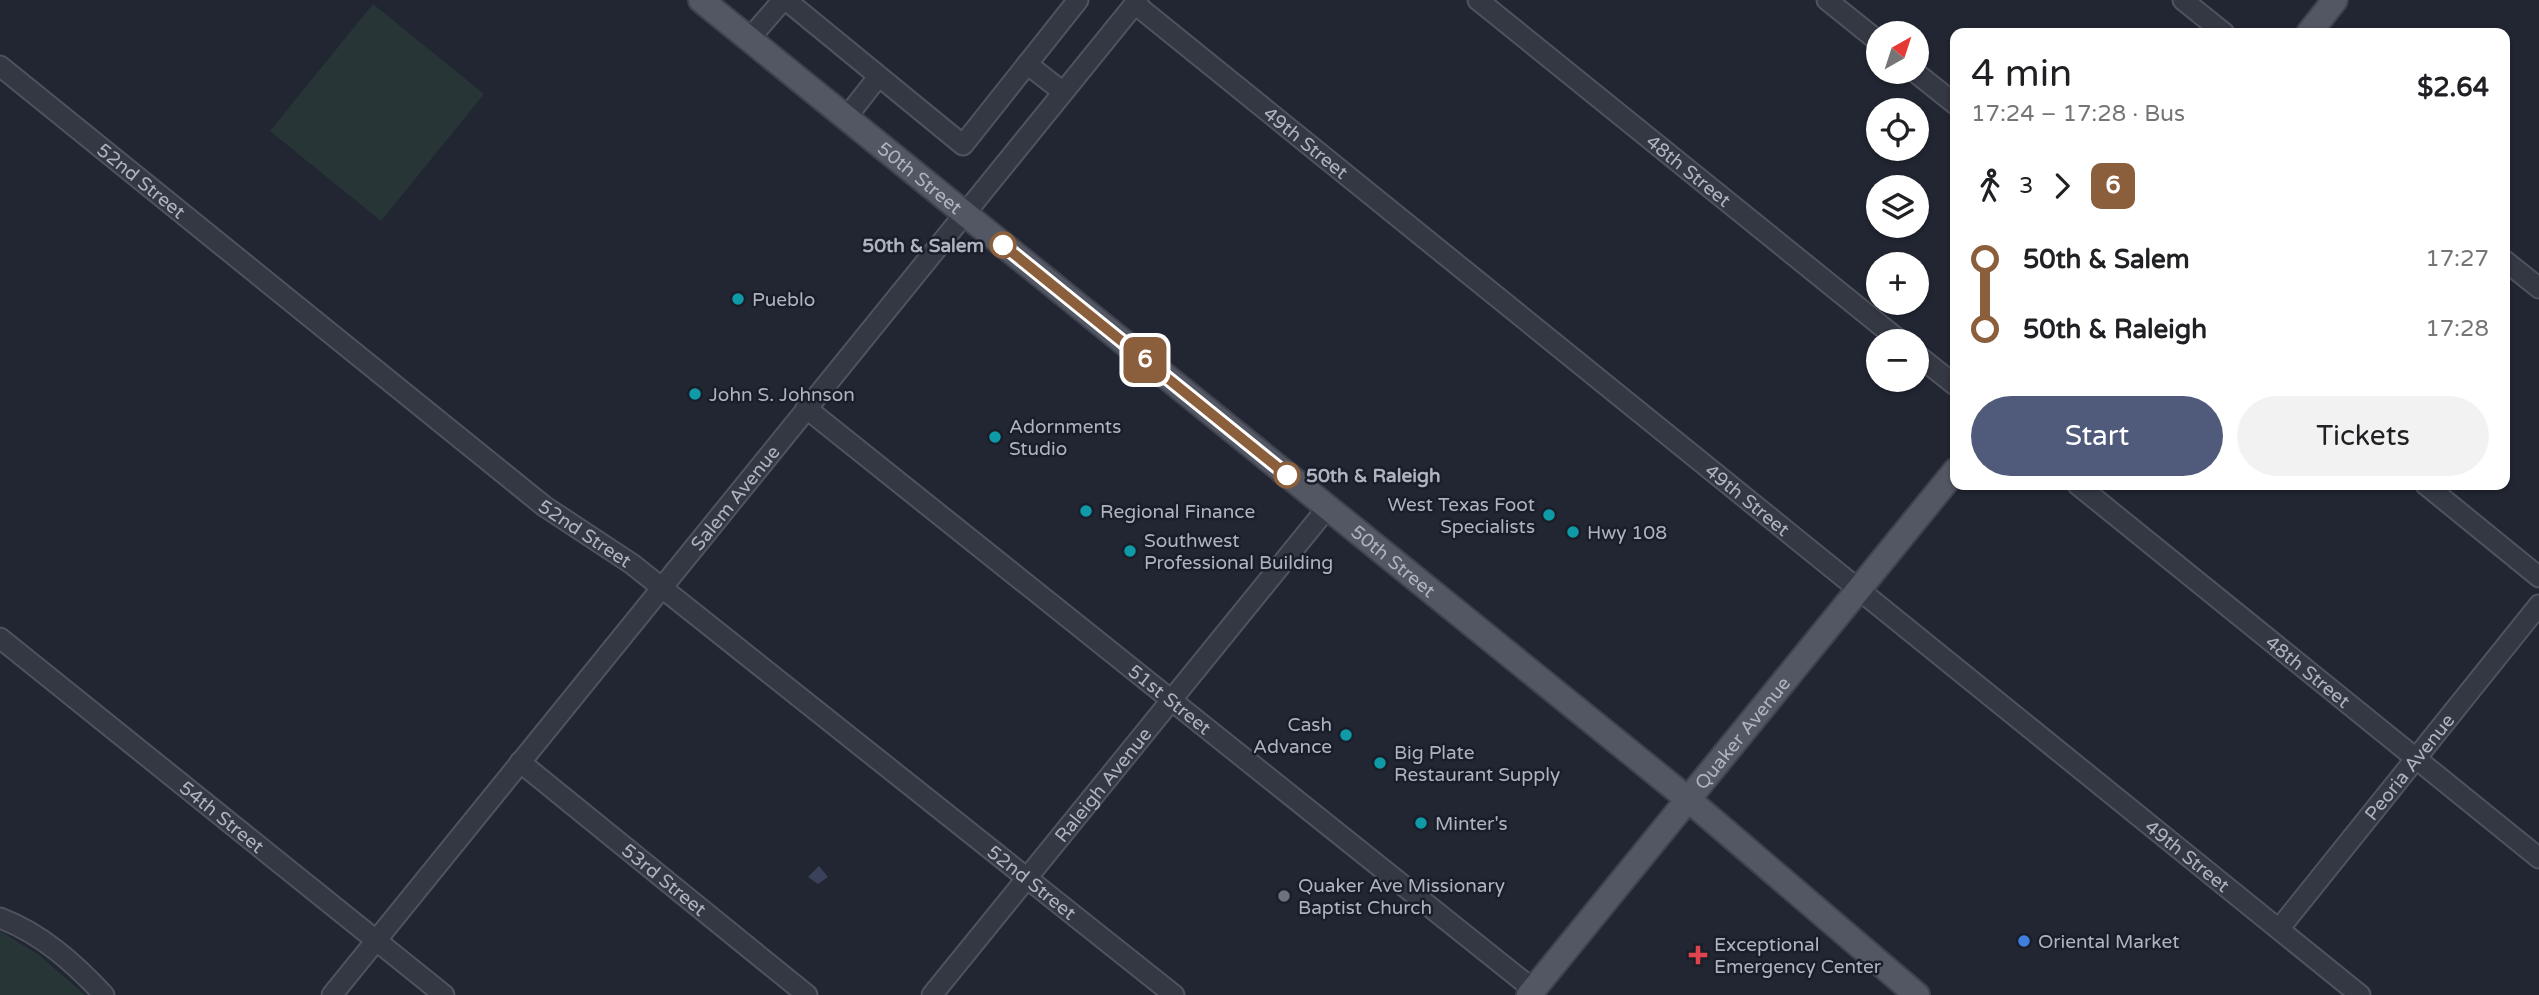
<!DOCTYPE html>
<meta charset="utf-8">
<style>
body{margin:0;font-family:"Varela Round",sans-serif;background:#f2f2f2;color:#202124;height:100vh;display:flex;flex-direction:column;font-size:26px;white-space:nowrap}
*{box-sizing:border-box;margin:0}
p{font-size:23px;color:#757577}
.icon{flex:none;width:38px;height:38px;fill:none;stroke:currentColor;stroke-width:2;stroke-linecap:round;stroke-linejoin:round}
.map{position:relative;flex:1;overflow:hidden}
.details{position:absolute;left:1950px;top:28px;width:560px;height:462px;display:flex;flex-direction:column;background:#fff;border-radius:14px;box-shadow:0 2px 5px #0004}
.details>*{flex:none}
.badge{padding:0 14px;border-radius:10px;font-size:24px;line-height:46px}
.needle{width:46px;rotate:39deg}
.controls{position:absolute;left:1866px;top:21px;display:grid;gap:14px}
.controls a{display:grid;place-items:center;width:63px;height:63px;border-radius:50%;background:#fff;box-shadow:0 2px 5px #0004;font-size:35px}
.map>.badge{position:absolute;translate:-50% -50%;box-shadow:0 0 0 4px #fff}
.legs{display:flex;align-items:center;gap:10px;height:77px;padding:0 21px;font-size:23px}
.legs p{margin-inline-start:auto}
.head{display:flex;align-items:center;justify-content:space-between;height:119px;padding:0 21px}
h1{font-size:38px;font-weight:600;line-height:52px}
.action{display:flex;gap:14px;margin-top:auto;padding:14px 21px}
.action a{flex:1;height:80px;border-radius:42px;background:#505b7c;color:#fff;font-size:28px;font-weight:600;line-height:80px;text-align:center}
.action a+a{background:#f2f2f2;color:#202124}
ul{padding:0 21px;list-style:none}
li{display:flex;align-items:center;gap:24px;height:70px;font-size:26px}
li i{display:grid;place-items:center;width:10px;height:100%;margin:0 9px;background:currentColor}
li i::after{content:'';width:18px;height:18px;margin:-9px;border:5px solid;border-radius:50%;background:#fff}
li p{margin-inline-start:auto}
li:first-child i{background:linear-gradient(#0000 50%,currentColor 0)}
li:last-child i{background:linear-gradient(currentColor 50%,#0000 0)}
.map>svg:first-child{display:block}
</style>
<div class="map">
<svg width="2539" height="995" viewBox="0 0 2539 995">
<rect width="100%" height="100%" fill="#212632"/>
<g fill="#273537">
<path d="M 373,4 L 484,94 L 381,221 L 270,131 Z"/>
<path d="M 0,931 L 38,954 L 85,995 L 0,995 Z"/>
</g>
<path fill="#39425a" d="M 819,866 L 828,877 L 818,884 L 808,877 Z"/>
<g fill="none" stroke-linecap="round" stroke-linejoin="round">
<g stroke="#4f535e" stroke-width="23">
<g id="minor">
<path d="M 786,0 L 963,145 L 1078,0"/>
<path id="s1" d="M 1478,0 L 1900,341"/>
<path d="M 1827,0 L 1878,41"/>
<path d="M 2183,0 L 2224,33"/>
<path id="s2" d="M 1135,4 L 2360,995"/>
<path d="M 750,38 L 783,0"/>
<path d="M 1027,64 L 1063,92"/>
<path id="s3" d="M 0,66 L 544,506 L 632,564 L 1174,995"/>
<path d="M 1915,72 L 1955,104"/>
<path d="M 846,118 L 878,77"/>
<path d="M 2504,260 L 2539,288"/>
<path d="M 1916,354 L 1955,385"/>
<path id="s4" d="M 806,408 L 1534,990"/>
<path id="s5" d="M 2078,485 L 2539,858"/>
<path d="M 2426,485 L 2539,577"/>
<path id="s6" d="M 0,638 L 444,995"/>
<path id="s7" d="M 520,762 L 807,995"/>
<path d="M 0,918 C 42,934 74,963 104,995"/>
<path id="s8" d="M 2279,929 L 2539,605"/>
<path id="s9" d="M 332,995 L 1138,0"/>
<path id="s10" d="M 932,995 L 1328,507"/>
</g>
</g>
<g stroke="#3e424d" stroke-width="28">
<g id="major">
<path id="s11" d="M 701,0 L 1689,800 L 1917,995"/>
<path d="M 2309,33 L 2335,0"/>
<path id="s12" d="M 1529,995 L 1955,471"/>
</g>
</g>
<use href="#minor" stroke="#343843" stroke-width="19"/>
<use href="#major" stroke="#525763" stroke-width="24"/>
</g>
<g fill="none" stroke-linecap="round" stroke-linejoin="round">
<g stroke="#fff" stroke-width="16">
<path id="line-1" d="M 1003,245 L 1287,475"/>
</g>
<use href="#line-1" stroke="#8b5e3c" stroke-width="10"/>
</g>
<g fill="#fff" stroke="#8b5e3c" stroke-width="3.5">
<circle cx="1003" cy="245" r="12"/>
<circle cx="1287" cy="475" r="12"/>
</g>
<g fill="#0f9aa8" stroke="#1a1e28" stroke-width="2.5">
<circle cx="738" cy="299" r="7"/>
<circle cx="695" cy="394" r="7"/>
<circle cx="995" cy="437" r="7"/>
<circle cx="1086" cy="511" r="7"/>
<circle cx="1549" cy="515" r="7"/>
<circle cx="1573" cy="532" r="7"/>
<circle cx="1130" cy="551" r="7"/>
<circle cx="1346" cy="735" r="7"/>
<circle cx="1380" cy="763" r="7"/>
<circle cx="1421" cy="823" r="7"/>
</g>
<circle fill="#6b7280" stroke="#1a1e28" stroke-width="2.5" cx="1284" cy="896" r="7"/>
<circle fill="#3f7fe0" stroke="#1a1e28" stroke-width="2.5" cx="2024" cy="941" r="7"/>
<path fill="#e0444e" stroke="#1a1e28" stroke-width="2.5" d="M1694.5 944.5h7v7h7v7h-7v7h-7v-7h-7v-7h7z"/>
<g text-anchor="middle" stroke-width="5" stroke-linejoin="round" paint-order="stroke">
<g font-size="19" fill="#aeb3c0" stroke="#1a1e28">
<text dy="7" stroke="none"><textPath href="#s2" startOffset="220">49th Street</textPath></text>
<text dy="7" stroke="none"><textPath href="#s1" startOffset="271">48th Street</textPath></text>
<text dy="7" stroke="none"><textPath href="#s11" startOffset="282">50th Street</textPath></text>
<text dy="7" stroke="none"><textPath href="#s3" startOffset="182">52nd Street</textPath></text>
<text dy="7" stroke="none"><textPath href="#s9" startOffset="640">Salem Avenue</textPath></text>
<text dy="7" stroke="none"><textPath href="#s2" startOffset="788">49th Street</textPath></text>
<text dy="7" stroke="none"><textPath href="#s3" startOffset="749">52nd Street</textPath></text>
<text dy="7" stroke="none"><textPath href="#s11" startOffset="891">50th Street</textPath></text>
<text dy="7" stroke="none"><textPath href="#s5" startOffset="296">48th Street</textPath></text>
<text dy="7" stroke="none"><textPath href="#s4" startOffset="466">51st Street</textPath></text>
<text dy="7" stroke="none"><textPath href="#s12" startOffset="338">Quaker Avenue</textPath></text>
<text dy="7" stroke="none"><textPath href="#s8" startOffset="208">Peoria Avenue</textPath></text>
<text dy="7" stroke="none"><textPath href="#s10" startOffset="271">Raleigh Avenue</textPath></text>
<text dy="7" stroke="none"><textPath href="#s6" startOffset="285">54th Street</textPath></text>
<text dy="7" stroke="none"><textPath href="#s2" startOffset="1354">49th Street</textPath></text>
<text dy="7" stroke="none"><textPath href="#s7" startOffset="186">53rd Street</textPath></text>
<text dy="7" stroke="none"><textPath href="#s3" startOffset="1316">52nd Street</textPath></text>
</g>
<g font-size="19" font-weight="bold" fill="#aeb3c0" stroke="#1a1e28" text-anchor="end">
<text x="984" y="252">50th &amp; Salem</text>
<text x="1306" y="482" text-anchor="start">50th &amp; Raleigh</text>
</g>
<g font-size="19" fill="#aeb3c0" stroke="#1a1e28" text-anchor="start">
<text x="752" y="306">Pueblo</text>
<text x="709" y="401">John S. Johnson</text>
<text x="1009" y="433">Adornments<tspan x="1009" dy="22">Studio</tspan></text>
<text x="1535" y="511" text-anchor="end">West Texas Foot<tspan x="1535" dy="22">Specialists</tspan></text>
<text x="1100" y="518">Regional Finance</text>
<text x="1587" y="539">Hwy 108</text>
<text x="1144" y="547">Southwest<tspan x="1144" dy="22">Professional Building</tspan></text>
<text x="1332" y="731" text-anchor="end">Cash<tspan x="1332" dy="22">Advance</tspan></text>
<text x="1394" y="759">Big Plate<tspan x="1394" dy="22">Restaurant Supply</tspan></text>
<text x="1435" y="830">Minter's</text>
<text x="1298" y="892">Quaker Ave Missionary<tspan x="1298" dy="22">Baptist Church</tspan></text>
<text x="2038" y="948">Oriental Market</text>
<text x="1714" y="951">Exceptional<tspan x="1714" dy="22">Emergency Center</tspan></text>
</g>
</g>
</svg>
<div class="controls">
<a><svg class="needle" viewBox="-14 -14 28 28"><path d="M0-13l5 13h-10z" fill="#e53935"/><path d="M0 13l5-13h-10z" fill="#757577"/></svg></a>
<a><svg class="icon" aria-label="locate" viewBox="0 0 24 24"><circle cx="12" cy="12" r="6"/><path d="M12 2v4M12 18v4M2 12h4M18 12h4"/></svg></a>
<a><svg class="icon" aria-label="layers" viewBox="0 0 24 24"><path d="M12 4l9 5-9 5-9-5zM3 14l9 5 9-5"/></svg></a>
<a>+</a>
<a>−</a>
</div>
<b class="badge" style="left:1145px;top:360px;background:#8b5e3c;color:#fff">6</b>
<section class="details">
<div class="head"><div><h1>4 min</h1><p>17:24 – 17:28 · Bus</p></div><b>$2.64</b></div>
<div class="legs"><svg class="icon" aria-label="walk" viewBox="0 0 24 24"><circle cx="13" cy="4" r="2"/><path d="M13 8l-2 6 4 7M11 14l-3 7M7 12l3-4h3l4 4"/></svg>3<svg class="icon" aria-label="forward" viewBox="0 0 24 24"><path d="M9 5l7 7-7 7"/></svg><b class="badge" style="background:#8b5e3c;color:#fff">6</b></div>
<ul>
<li><i style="color:#8b5e3c"></i><b>50th &amp; Salem</b><p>17:27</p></li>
<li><i style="color:#8b5e3c"></i><b>50th &amp; Raleigh</b><p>17:28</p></li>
</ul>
<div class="action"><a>Start</a><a>Tickets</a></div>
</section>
</div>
